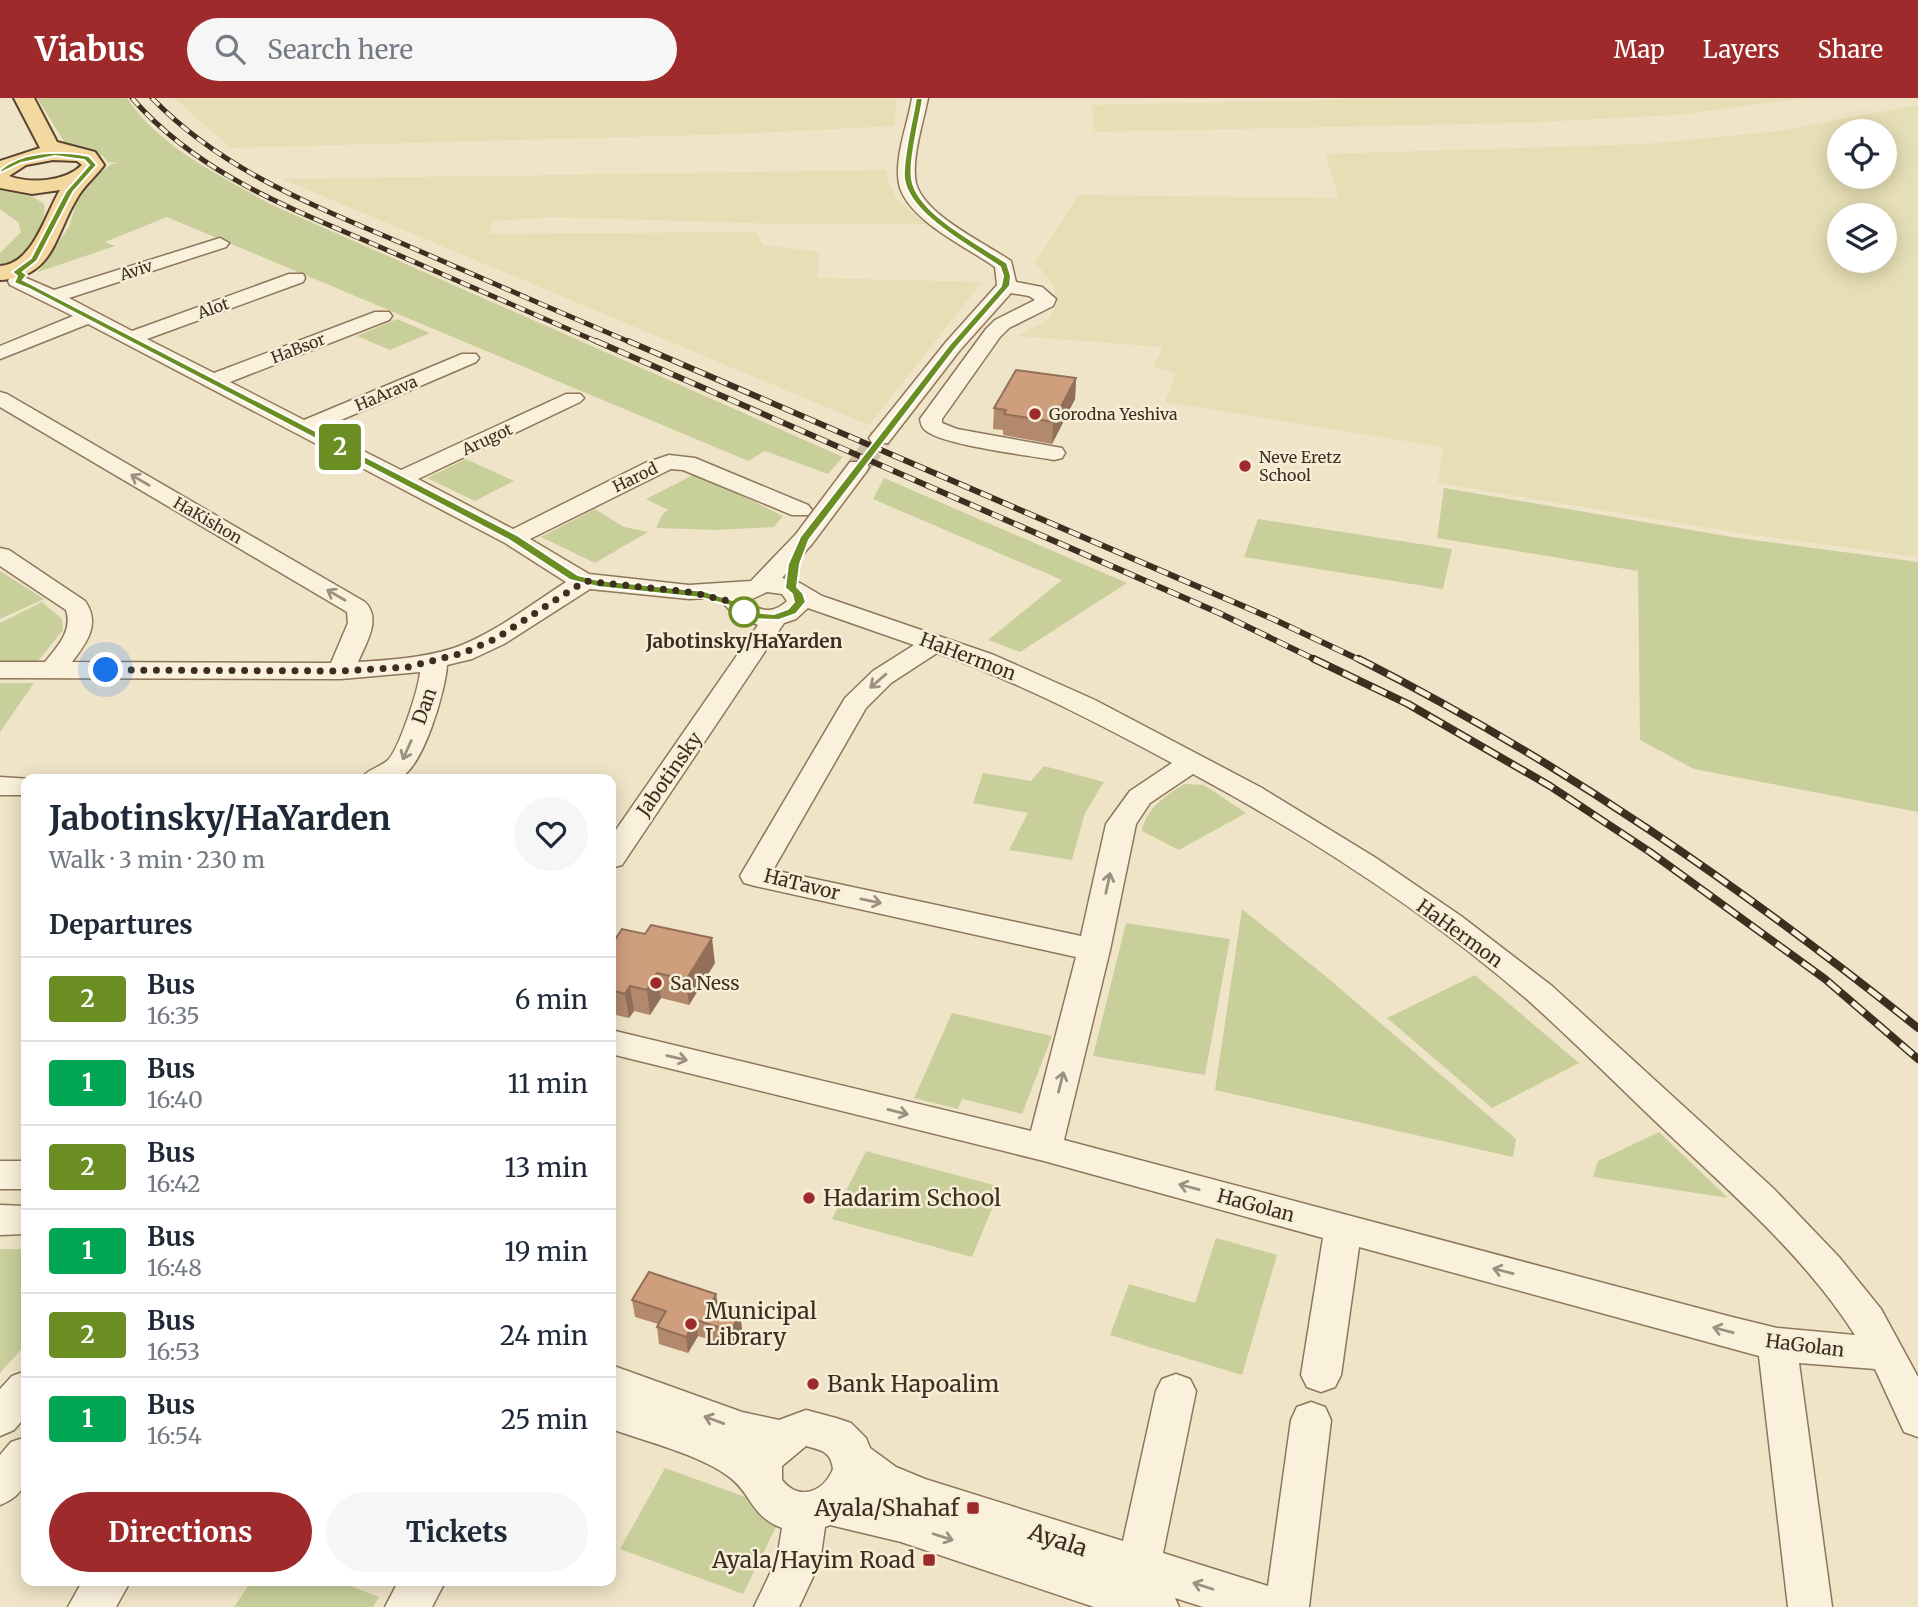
<!DOCTYPE html>
<meta charset="utf-8">
<style>
body{margin:0;font-family:Merriweather,serif;background:#f6f6f7;color:#1f2937;height:100vh;display:flex;flex-direction:column;font-size:26px;white-space:nowrap}
*{box-sizing:border-box;margin:0}
p{font-size:23px;color:#747a83}
.icon{flex:none;width:38px;height:38px;fill:none;stroke:currentColor;stroke-width:2;stroke-linecap:round;stroke-linejoin:round}
.map{position:relative;flex:1;overflow:hidden}
.panel{position:absolute;left:21px;top:676px;width:595px;height:812px;display:flex;flex-direction:column;background:#fff;border-radius:14px;box-shadow:0 4px 18px #0003}
.panel>*{flex:none}
.badge{padding:0 14px;border-radius:5px;font-size:24px;line-height:46px}
.controls{position:absolute;left:1827px;top:21px;display:grid;gap:14px}
.controls a{display:grid;place-items:center;width:70px;height:70px;border-radius:50%;background:#fff;box-shadow:0 4px 18px #0003;font-size:35px}
.you{position:absolute;width:35px;height:35px;margin:-18px;border:5px solid #fff;border-radius:50%;background:#1a73e8;box-shadow:0 0 0 10px #1a73e833}
.map>.badge{position:absolute;translate:-50% -50%;box-shadow:0 0 0 4px #fff}
h2{padding:0 28px;font-size:26px;line-height:63px}
.round{display:grid;place-items:center;flex:none;width:74px;height:74px;border-radius:37px;background:#f6f6f7}
.headline{display:flex;align-items:center;justify-content:space-between;height:119px;padding:0 28px}
h1{font-size:33px;font-weight:700;line-height:52px}
.cta{display:flex;gap:14px;margin-top:auto;padding:14px 28px}
.cta a{flex:1;height:80px;border-radius:42px;background:#9e2a2b;color:#fff;font-size:28px;font-weight:700;line-height:80px;text-align:center}
.cta a+a{background:#f6f6f7;color:#1f2937}
ul{padding:0;list-style:none}
li{display:flex;align-items:center;gap:21px;height:84px;padding:0 28px;border-top:2px solid #e0e1e3}
li div{flex:1}
li b{display:block;font-size:26px}
li em{font-style:normal}
li .badge{min-width:77px;font-weight:700;text-align:center}
header{display:flex;align-items:center;gap:42px;box-sizing:border-box;height:98px;padding:0 35px;background:#9e2a2b;color:#fff}
header strong{font-size:33px}
nav{display:flex;gap:38px;margin-inline-start:auto;font-size:24px}
.search{width:490px;height:63px;background:#f6f6f7;display:flex;align-items:center;gap:18px;box-sizing:border-box;padding:0 24px;border-radius:38px;color:#747a83;font-size:26px}
.map>svg:first-child{display:block}
</style>
<header>
<strong>Viabus</strong>
<div class="search"><svg class="icon" aria-label="search" viewBox="0 0 24 24"><circle cx="10" cy="10" r="6"/><path d="M15 15l6 6"/></svg>Search here</div>
<nav><a>Map</a><a>Layers</a><a>Share</a></nav>
</header>
<div class="map">
<svg width="1918" height="1509" viewBox="0 0 1918 1509">
<rect width="100%" height="100%" fill="#f0e4c8"/>
<g fill="#e6deb5" fill-rule="evenodd">
<path d="M 174,0 L 897,0 L 894,28 L 737,36 L 231,50 Z"/>
<path d="M 1423,0 L 1805,0 L 1677,17 L 1517,25 L 1095,34 L 1091,7 Z"/>
<path d="M 1918,7 L 1918,459 L 1746,436 L 1438,385 L 1443,349 L 1165,304 L 1176,275 L 1153,269 L 1163,249 L 1017,238 L 1049,221 L 1057,207 L 1055,189 L 1035,164 L 1079,97 L 1339,100 L 1325,56 L 1645,46 L 1772,34 ZM 1885,33 L 1885,79 L 1839,79 L 1839,33 ZM 1885,117 L 1885,163 L 1839,163 L 1839,117 Z"/>
<path d="M 886,72 L 887,81 L 898,103 L 926,126 L 782,126 L 555,119 L 493,123 L 490,136 L 756,134 L 763,147 L 819,154 L 818,180 L 982,184 L 869,327 L 282,81 Z"/>
</g>
<g fill="#c9cf9b">
<path d="M 37,0 L 127,0 C 160,50 220,77 270,106 L 843,359 L 828,376 L 765,353 L 748,363 L 167,119 L 105,144 L 115,148 L 38,174 L 69,129 L 82,87 L 112,66 L 119,65 L 108,64 L 103,58 L 65,45 Z"/>
<path d="M 0,92 L 33,99 L 44,106 C 48,126 29,145 19,161 L 0,166 L 0,155 L 21,134 L 18,124 L 0,111 Z"/>
<path d="M 397,221 L 430,235 L 390,252 L 357,238 Z"/>
<path d="M 466,361 L 514,383 L 475,403 L 427,380 Z"/>
<path d="M 693,377 L 702,378 L 783,418 L 774,429 L 716,432 L 656,430 L 662,417 L 668,412 L 646,401 Z"/>
<path d="M 884,380 L 1127,485 L 1020,554 L 988,542 L 1062,482 L 873,401 Z"/>
<path d="M 1444,390 L 1738,440 L 1918,464 L 1918,714 L 1694,671 L 1640,642 L 1638,473 L 1437,440 Z"/>
<path d="M 595,411 L 624,429 L 648,434 L 595,465 L 541,439 Z"/>
<path d="M 1258,421 L 1452,451 L 1443,491 L 1244,459 Z"/>
<path d="M 0,473 L 44,501 L 0,521 Z"/>
<path d="M 42,504 L 62,521 L 63,532 L 38,563 L 0,563 L 0,525 Z"/>
<path d="M 0,585 L 34,585 L 0,634 Z"/>
<path d="M 1044,668 L 1104,684 L 1085,715 L 1072,762 L 1009,752 L 1028,715 L 973,705 L 983,675 L 1031,683 Z"/>
<path d="M 1184,686 L 1204,687 L 1246,715 L 1179,752 L 1142,733 C 1147,709 1165,699 1184,686 Z"/>
<path d="M 1242,811 L 1329,881 L 1516,1041 L 1513,1059 L 1215,992 Z"/>
<path d="M 1126,825 L 1230,841 L 1205,977 L 1093,958 Z"/>
<path d="M 1475,877 L 1579,965 L 1492,1010 L 1387,920 Z"/>
<path d="M 952,915 L 1052,938 L 1022,1016 L 962,1001 L 958,1011 L 914,1000 Z"/>
<path d="M 1659,1034 L 1728,1100 L 1593,1079 L 1598,1063 Z"/>
<path d="M 866,1053 L 1001,1089 L 972,1159 L 832,1121 Z"/>
<path d="M 1216,1140 L 1277,1157 L 1242,1277 L 1110,1237 L 1129,1186 L 1195,1205 Z"/>
<path d="M 0,1151 L 26,1151 L 26,1246 L 0,1275 Z"/>
<path d="M 665,1370 L 784,1413 L 743,1496 L 620,1451 Z"/>
<path d="M 252,1482 L 334,1482 L 379,1499 L 373,1509 L 234,1509 Z"/>
</g>
<g fill="none" stroke-linecap="round" stroke-linejoin="round">
<path stroke="#ccc0a6" stroke-width="23" stroke-dasharray="23 11" stroke-linecap="butt" d="M 858,369 L 880,340"/>
<g stroke="#8d765c" stroke-width="3">
<g id="minor">
<path d="M 912,0 L 928,0 C 923,26 911,60 916,85 C 924,117 985,145 1011,163 L 1016,184 L 1042,189 L 1056,201 L 1053,208 L 1009,230 L 1000,239 L 942,321 L 942,325 L 957,331 L 1062,350 L 1065,355 L 1062,360 L 1054,362 C 1029,357 938,347 924,331 C 921,328 921,325 920,321 L 986,231 L 995,222 L 1035,202 L 1029,198 L 1011,195 L 960,252 L 888,345 L 872,345 L 869,340 L 946,244 L 997,187 L 995,169 C 967,149 907,122 899,86 C 894,59 908,26 912,0 Z"/>
<path d="M 220,140 L 229,145 L 226,149 L 69,200 L 132,233 L 289,176 L 303,176 L 305,180 L 303,184 L 147,241 L 214,275 L 375,214 L 389,214 L 392,218 L 389,222 L 230,284 L 304,322 L 462,256 L 476,256 L 479,260 L 476,264 L 320,331 L 401,372 L 566,296 L 580,296 L 584,300 L 580,304 L 418,381 L 513,431 L 645,365 L 669,357 L 695,360 L 808,407 L 812,412 L 808,417 L 792,417 L 683,372 L 671,371 L 530,441 L 589,476 L 689,487 L 751,483 L 796,436 L 850,364 L 866,364 L 869,369 L 866,374 L 812,446 L 782,480 L 800,485 L 822,498 L 994,557 L 1095,602 L 1262,690 L 1376,760 L 1461,818 L 1552,888 L 1773,1090 L 1839,1159 L 1881,1211 L 1918,1279 L 1918,1339 L 1904,1334 L 1875,1271 L 1799,1265 L 1832,1509 L 1788,1509 L 1759,1258 L 1359,1149 L 1341,1277 L 1335,1289 L 1321,1294 L 1307,1289 L 1301,1277 L 1323,1140 L 1044,1063 L 611,956 L 611,932 L 1031,1033 L 1076,859 L 755,788 L 744,785 L 740,778 L 845,600 L 873,573 L 914,547 L 808,510 L 796,521 L 784,525 L 622,767 L 611,770 L 611,739 L 758,527 L 735,518 L 725,507 L 727,499 L 689,501 L 590,491 L 504,546 L 472,561 L 447,567 C 446,591 423,671 399,680 C 389,684 372,681 361,681 C 367,671 379,670 388,662 C 399,651 419,590 420,574 L 341,581 L 0,580 L 0,564 L 45,564 C 57,549 73,533 66,512 L 0,468 L 0,450 L 9,452 L 85,503 C 101,526 87,544 72,564 L 331,565 L 348,525 L 347,514 L 0,309 L 0,294 L 7,296 L 365,504 C 382,521 366,545 358,564 C 391,562 422,560 454,550 C 494,536 530,507 566,484 L 505,445 L 88,226 L 0,261 L 0,248 L 73,218 L 10,187 L 8,183 L 10,179 L 24,179 L 54,192 ZM 767,494 L 782,496 L 787,503 C 775,514 764,515 751,506 L 752,501 ZM 937,555 C 1019,584 1096,624 1172,665 L 1130,693 L 1106,726 L 1081,838 L 773,772 L 866,610 L 891,585 ZM 1193,676 C 1310,739 1430,817 1530,904 C 1580,949 1627,997 1676,1043 C 1739,1102 1808,1163 1855,1237 L 1777,1230 L 1732,1219 L 1064,1042 L 1110,852 L 1136,726 L 1150,705 Z"/>
<path d="M 0,679 L 32,681 L 26,681 L 26,697 L 0,697 Z"/>
<rect x="0" y="1063" width="26" height="28"/>
<path d="M 0,1107 L 26,1108 L 26,1136 L 0,1137 Z"/>
<path d="M 611,1267 L 742,1314 L 779,1322 L 806,1312 L 836,1320 L 851,1325 L 866,1340 L 870,1350 L 896,1369 L 925,1381 L 1123,1443 L 1156,1293 L 1162,1281 L 1176,1276 L 1190,1281 L 1196,1293 L 1163,1455 L 1268,1488 L 1291,1322 L 1297,1309 L 1311,1304 L 1325,1309 L 1331,1322 L 1309,1509 L 1203,1509 L 1175,1500 L 1179,1509 L 1094,1509 L 901,1444 L 830,1427 L 825,1429 L 820,1464 L 799,1509 L 754,1509 L 777,1461 L 782,1430 C 750,1418 752,1395 728,1378 C 700,1357 645,1343 611,1331 ZM 806,1348 C 822,1352 831,1354 833,1371 C 823,1395 799,1403 782,1382 L 782,1368 Z"/>
<path d="M 26,1273 L 26,1318 L 14,1332 L 0,1338 L 0,1291 L 12,1278 Z"/>
<path d="M 26,1339 C 27,1370 34,1394 0,1407 L 0,1357 L 11,1344 Z"/>
<path d="M 83,1482 L 131,1482 L 116,1509 L 68,1509 Z"/>
<path d="M 399,1482 L 446,1482 L 432,1509 L 385,1509 Z"/>
</g>
</g>
<g stroke="#5b4430" stroke-width="4">
<path id="major" d="M 14,0 L 34,0 L 57,44 L 95,54 L 104,67 C 97,77 86,86 79,97 C 54,136 56,179 0,182 L 0,168 C 33,166 45,117 60,92 L 32,96 L 0,90 L 0,63 L 40,50 ZM 53,62 L 77,63 L 82,67 C 65,84 30,86 9,78 L 26,67 Z"/>
</g>
<use href="#minor" fill="#faf1dc" fill-rule="evenodd"/>
<use href="#major" fill="#f3d9a0" fill-rule="evenodd"/>
<g stroke="#3d2e20" stroke-width="5">
<g id="rail-far2">
<path d="M 132,0 C 198,76 290,110 380,149 C 453,181 527,213 600,245"/>
<path d="M 152,0 C 222,73 317,109 408,148 C 483,181 557,213 632,245"/>
</g>
</g>
<g stroke="#3d2e20" stroke-width="6">
<g id="rail-far1">
<path d="M 596,243 L 1219,515 L 1318,563"/>
<path d="M 628,243 L 1273,521 L 1362,563"/>
</g>
</g>
<g stroke="#3d2e20" stroke-width="8">
<g id="rail">
<path d="M 1314,561 L 1408,606 L 1550,688 L 1650,754 L 1825,881 L 1918,961"/>
<path d="M 1359,561 C 1560,663 1742,789 1918,930"/>
</g>
</g>
<use href="#rail-far2" stroke="#f7eed8" stroke-width="3.5" stroke-dasharray="10" stroke-linecap="butt"/>
<use href="#rail-far1" stroke="#f7eed8" stroke-width="4.5" stroke-dasharray="12" stroke-linecap="butt"/>
<use href="#rail" stroke="#f7eed8" stroke-width="5" stroke-dasharray="16" stroke-linecap="butt"/>
</g>
<g fill="#b2896c">
<path d="M 1076,280 L 1075,301 L 1052,346 L 1003,337 L 1003,332 L 993,331 L 994,310 Z"/>
<path d="M 611,846 L 612,846 L 715,865 L 689,907 L 661,900 L 650,917 L 634,913 L 629,920 L 611,916 Z"/>
<path d="M 632,1202 L 718,1208 L 740,1215 L 742,1232 L 733,1249 L 698,1238 L 688,1255 L 659,1246 L 657,1229 L 658,1226 L 635,1219 Z"/>
</g>
<g fill="#916f58">
<path d="M 1076,280 L 1075,301 L 1052,346 L 1053,324 Z"/>
<path d="M 712,840 L 715,865 L 689,907 L 686,882 Z"/>
<path d="M 657,875 L 661,900 L 650,917 L 647,892 Z"/>
<path d="M 630,888 L 634,913 L 629,920 L 625,896 Z"/>
<path d="M 716,1196 L 719,1212 L 711,1205 Z"/>
<path d="M 740,1215 L 742,1232 L 733,1249 L 731,1233 Z"/>
<path d="M 696,1222 L 698,1238 L 688,1255 L 686,1239 Z"/>
</g>
<g fill="#cf9f7d" stroke="#916f58" stroke-width="2">
<path d="M 1016,272 L 1076,280 L 1053,324 L 1004,316 L 1006,312 L 994,310 Z"/>
<path d="M 651,827 L 712,840 L 686,882 L 657,875 L 647,892 L 630,888 L 625,896 L 611,892 L 611,846 L 612,846 L 622,831 L 645,836 Z"/>
<path d="M 649,1174 L 716,1196 L 711,1205 L 740,1215 L 731,1233 L 696,1222 L 686,1239 L 657,1229 L 666,1213 L 632,1202 Z"/>
</g>
<defs><path id="oneway-shaft" d="M-6 0H5M1.5-3L5.5 0L1.5 3" fill="none" stroke-width="1.6" stroke-linecap="round" stroke-linejoin="round" transform="scale(1.75)"/></defs>
<g stroke="#9c907e">
<use href="#oneway-shaft" transform="translate(140 382) rotate(-150)"/>
<use href="#oneway-shaft" transform="translate(336 497) rotate(-150)"/>
<use href="#oneway-shaft" transform="translate(878 583) rotate(139)"/>
<use href="#oneway-shaft" transform="translate(407 652) rotate(114)"/>
<use href="#oneway-shaft" transform="translate(1108 785) rotate(-78)"/>
<use href="#oneway-shaft" transform="translate(871 803) rotate(12)"/>
<use href="#oneway-shaft" transform="translate(677 960) rotate(13)"/>
<use href="#oneway-shaft" transform="translate(1061 984) rotate(-76)"/>
<use href="#oneway-shaft" transform="translate(898 1014) rotate(14)"/>
<use href="#oneway-shaft" transform="translate(1189 1089) rotate(-165)"/>
<use href="#oneway-shaft" transform="translate(1503 1173) rotate(-165)"/>
<use href="#oneway-shaft" transform="translate(1723 1232) rotate(-165)"/>
<use href="#oneway-shaft" transform="translate(714 1322) rotate(-160)"/>
<use href="#oneway-shaft" transform="translate(943 1439) rotate(18)"/>
<use href="#oneway-shaft" transform="translate(1203 1488) rotate(-162)"/>
</g>
<path fill="#6b8e23" stroke="#fff" stroke-width="2" d="M 916,0 L 923,0 C 920,20 909,63 912,81 C 917,115 979,146 1007,165 L 1011,178 L 1010,188 L 956,250 L 809,442 L 800,466 L 797,489 L 803,495 L 806,504 L 796,516 L 779,522 L 749,521 L 734,509 L 702,500 L 598,489 L 570,482 L 509,442 L 29,191 L 14,185 L 17,178 L 12,174 L 31,160 L 66,93 L 89,67 L 84,62 L 55,58 L 21,65 L 0,75 L 0,72 C 22,53 59,52 89,58 L 97,67 L 73,94 L 37,163 L 23,174 L 27,177 L 23,182 L 517,437 L 578,477 L 598,482 L 704,493 L 742,505 L 752,514 L 774,516 L 788,511 L 794,504 L 792,496 L 785,490 L 788,466 L 800,439 L 950,246 L 1001,188 L 1003,178 L 1000,169 C 971,149 908,116 904,80 C 902,61 913,20 916,0 Z"/>
<g fill="none" stroke-linecap="round" stroke-linejoin="round">
<path stroke="#3d2e20" stroke-width="7" stroke-dasharray="0 12.6" d="M 106,572 L 341,573 L 408,569 L 463,555 L 495,541 L 585,483 L 689,494 L 729,503 L 744,514"/>
</g>
<g fill="#9e2a2b" stroke="#f7eed8" stroke-width="2.5">
<circle cx="1035" cy="316" r="7"/>
<circle cx="1245" cy="368" r="7"/>
<circle cx="656" cy="885" r="7"/>
<circle cx="809" cy="1100" r="7"/>
<circle cx="691" cy="1226" r="7"/>
<circle cx="813" cy="1286" r="7"/>
<rect x="966" y="1403" width="14" height="14" rx="3.5"/>
<rect x="922" y="1455" width="14" height="14" rx="3.5"/>
</g>
<circle fill="#fff" stroke="#6b8e23" stroke-width="3.5" cx="744" cy="514" r="14"/>
<g text-anchor="middle" stroke-width="5" stroke-linejoin="round" paint-order="stroke">
<g font-size="16" fill="#3d2e20" stroke="#f7eed8">
<text transform="translate(136 172) rotate(-18)" y="6">Aviv</text>
<text transform="translate(213 210) rotate(-20)" y="6">Alot</text>
<text transform="translate(298 250) rotate(-21)" y="6">HaBsor</text>
<text transform="translate(386 295) rotate(-23)" y="6">HaArava</text>
<text transform="translate(487 341) rotate(-25)" y="6">Arugot</text>
<text transform="translate(635 379) rotate(-26)" y="6">Harod</text>
<text transform="translate(208 422) rotate(30)" y="6">HaKishon</text>
</g>
<g font-size="16" fill="#3d2e20" stroke="#f7eed8" text-anchor="start">
<text x="1049" y="322">Gorodna Yeshiva</text>
<text x="1259" y="365">Neve Eretz<tspan x="1259" dy="18">School</tspan></text>
</g>
<g font-size="19" font-weight="bold" fill="#3d2e20" stroke="#f7eed8">
<text x="744" y="550">Jabotinsky/HaYarden</text>
</g>
<g font-size="19" fill="#3d2e20" stroke="#f7eed8">
<text transform="translate(968 558) rotate(21)" y="7">HaHermon</text>
<text transform="translate(424 608) rotate(-70)" y="7">Dan</text>
<text transform="translate(669 676) rotate(-55)" y="7">Jabotinsky</text>
<text transform="translate(802 786) rotate(14)" y="7">HaTavor</text>
<text transform="translate(1460 835) rotate(36)" y="7">HaHermon</text>
<text transform="translate(1256 1107) rotate(15)" y="7">HaGolan</text>
<text transform="translate(1805 1247) rotate(7)" y="7">HaGolan</text>
</g>
<g font-size="19" fill="#3d2e20" stroke="#f7eed8" text-anchor="start">
<text x="670" y="892">Sa Ness</text>
</g>
<g font-size="23" fill="#3d2e20" stroke="#f7eed8" text-anchor="start">
<text x="823" y="1108">Hadarim School</text>
<text x="705" y="1221">Municipal<tspan x="705" dy="26">Library</tspan></text>
<text x="827" y="1294">Bank Hapoalim</text>
<text x="959" y="1418" text-anchor="end">Ayala/Shahaf</text>
<text x="915" y="1470" text-anchor="end">Ayala/Hayim Road</text>
</g>
<g font-size="23" fill="#3d2e20" stroke="#f7eed8">
<text transform="translate(1058 1442) rotate(18)" y="8">Ayala</text>
</g>
</g>
</svg>
<div class="controls">
<a><svg class="icon" aria-label="locate" viewBox="0 0 24 24"><circle cx="12" cy="12" r="6"/><path d="M12 2v4M12 18v4M2 12h4M18 12h4"/></svg></a>
<a><svg class="icon" aria-label="layers" viewBox="0 0 24 24"><path d="M12 4l9 5-9 5-9-5zM3 14l9 5 9-5"/></svg></a>
</div>
<div class="you" style="left:106px;top:572px"></div>
<b class="badge" style="left:340px;top:349px;background:#6b8e23;color:#fff">2</b>
<section class="panel">
<div class="headline"><div><h1>Jabotinsky/HaYarden</h1><p>Walk · 3 min · 230 m</p></div><a class="round"><svg class="icon" aria-label="heart" viewBox="0 0 24 24"><path d="M12 20l-8-8c-3-5 5-10 8-4 3-6 11-1 8 4z"/></svg></a></div>
<h2>Departures</h2>
<ul>
<li><span class="badge" style="background:#6b8e23;color:#fff">2</span><div><b>Bus</b><p>16:35</p></div><em>6 min</em></li>
<li><span class="badge" style="background:#00a651;color:#fff">1</span><div><b>Bus</b><p>16:40</p></div><em>11 min</em></li>
<li><span class="badge" style="background:#6b8e23;color:#fff">2</span><div><b>Bus</b><p>16:42</p></div><em>13 min</em></li>
<li><span class="badge" style="background:#00a651;color:#fff">1</span><div><b>Bus</b><p>16:48</p></div><em>19 min</em></li>
<li><span class="badge" style="background:#6b8e23;color:#fff">2</span><div><b>Bus</b><p>16:53</p></div><em>24 min</em></li>
<li><span class="badge" style="background:#00a651;color:#fff">1</span><div><b>Bus</b><p>16:54</p></div><em>25 min</em></li>
</ul>
<div class="cta"><a>Directions</a><a>Tickets</a></div>
</section>
</div>
